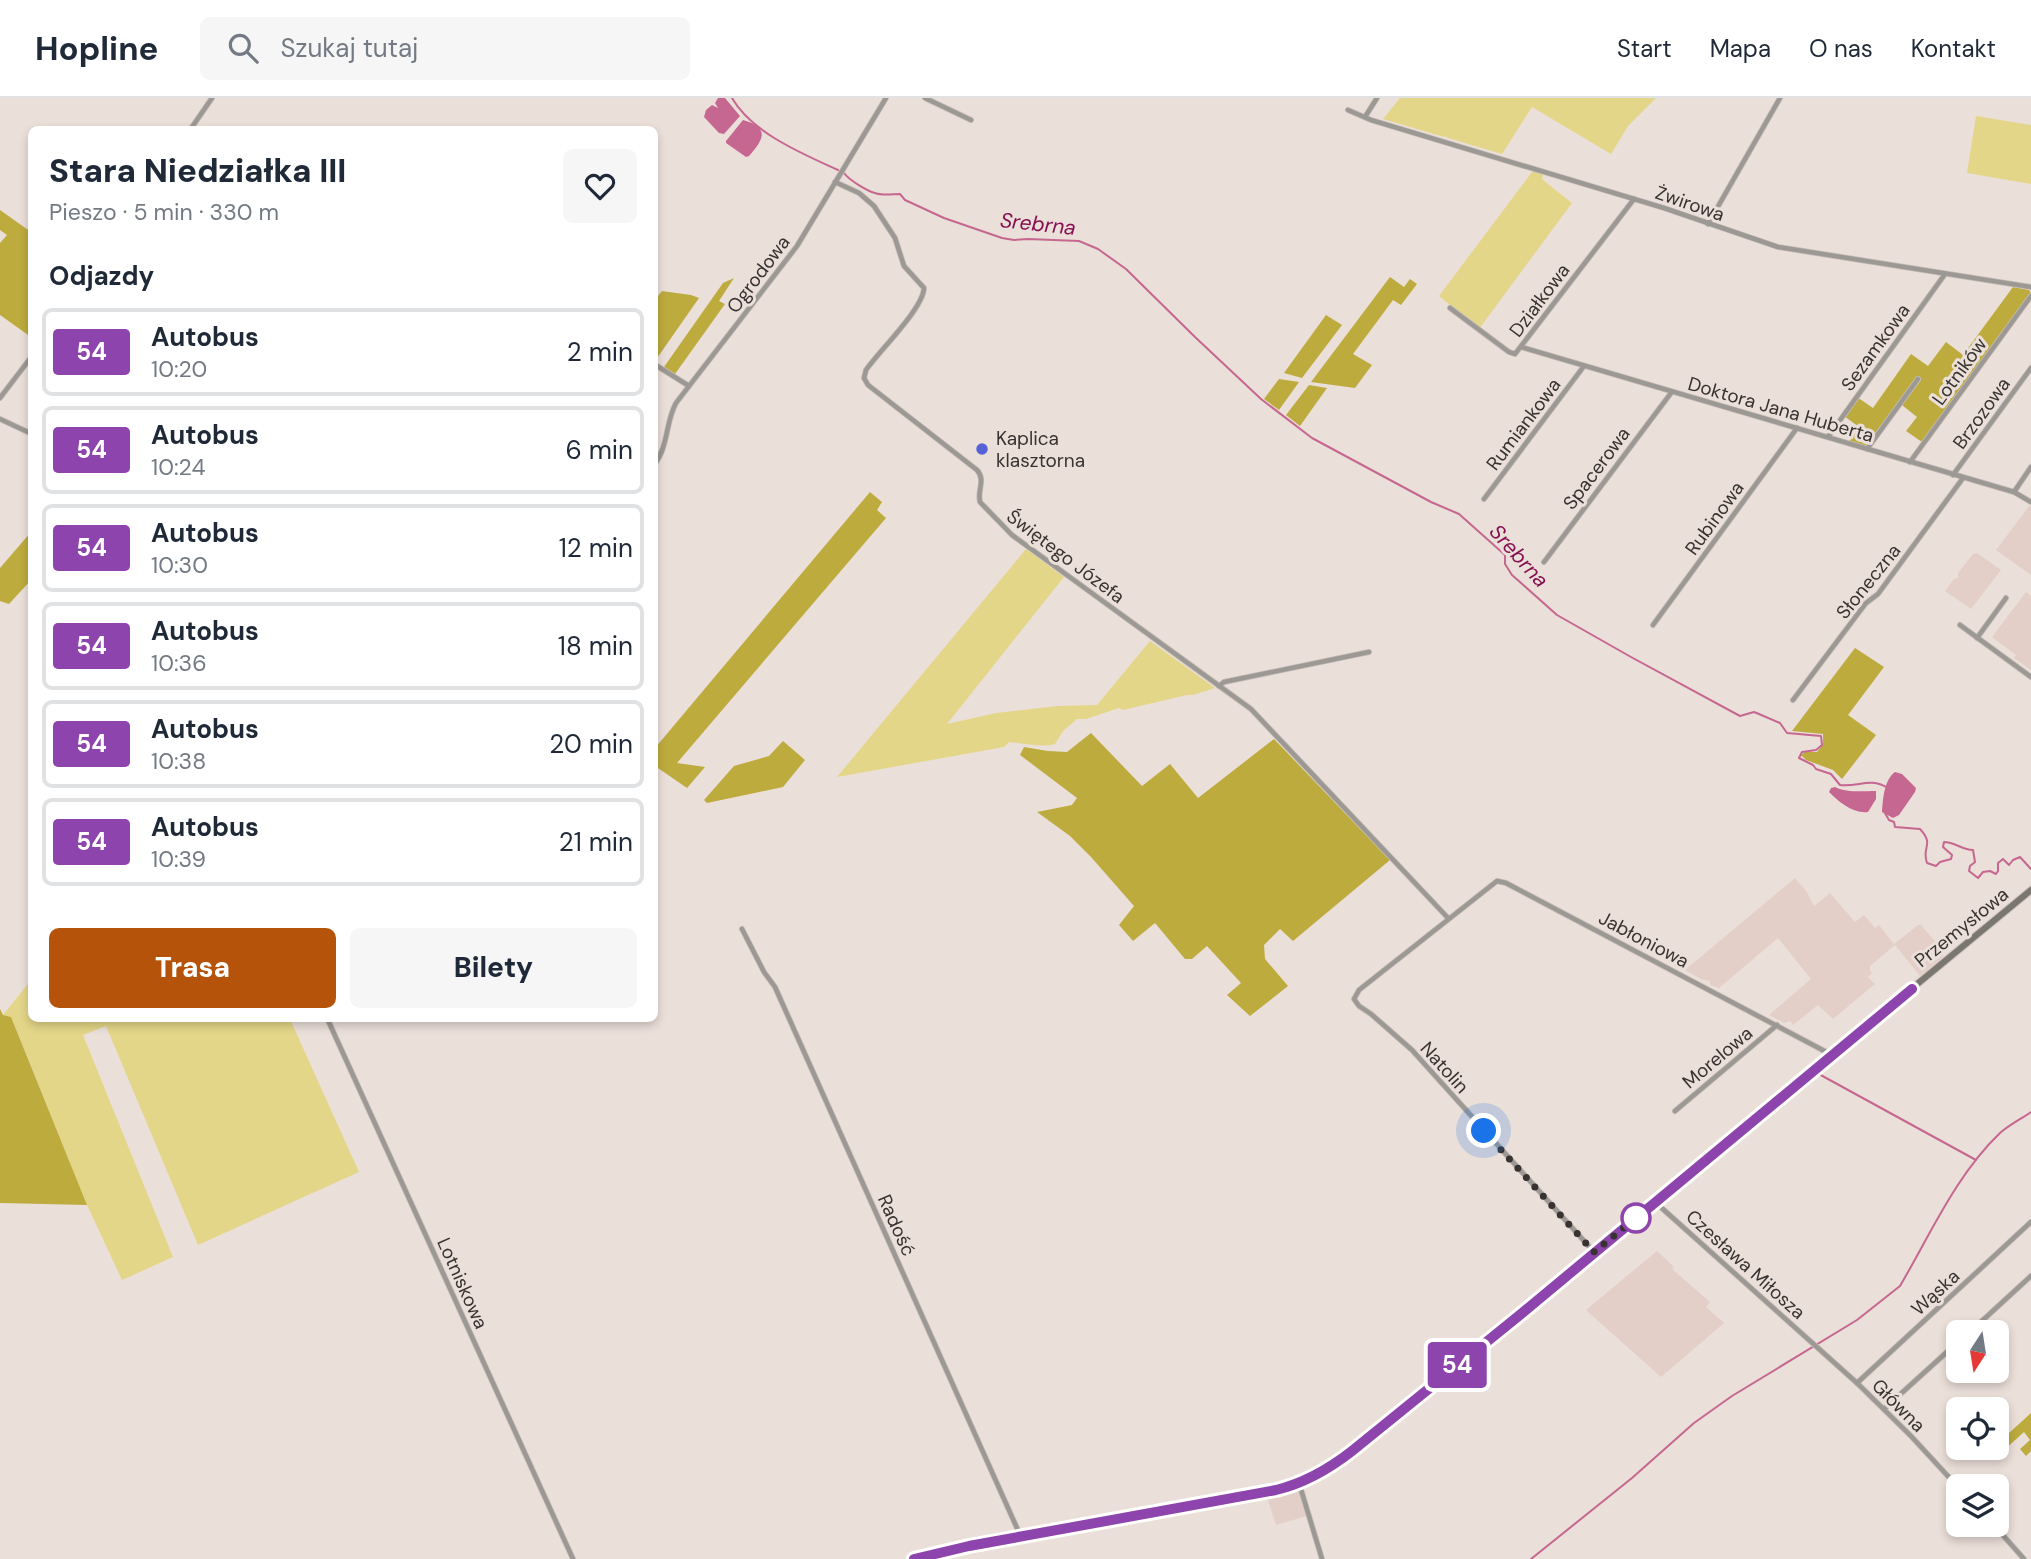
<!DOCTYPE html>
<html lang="pl">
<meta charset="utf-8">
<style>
body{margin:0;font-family:"DM Sans",sans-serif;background:#f6f6f7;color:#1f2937;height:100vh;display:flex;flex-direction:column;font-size:26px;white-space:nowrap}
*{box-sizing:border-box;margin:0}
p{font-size:23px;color:#747a83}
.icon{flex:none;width:38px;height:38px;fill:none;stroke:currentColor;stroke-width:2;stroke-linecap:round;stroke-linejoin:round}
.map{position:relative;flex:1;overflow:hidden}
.panel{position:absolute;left:28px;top:28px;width:630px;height:896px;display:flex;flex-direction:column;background:#fff;border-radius:10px;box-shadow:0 4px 10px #0003}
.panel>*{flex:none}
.badge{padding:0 14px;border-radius:5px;font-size:24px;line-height:46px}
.needle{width:46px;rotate:192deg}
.fabs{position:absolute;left:1946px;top:1222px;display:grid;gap:14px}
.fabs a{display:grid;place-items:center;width:63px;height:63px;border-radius:10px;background:#fff;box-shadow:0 4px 10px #0003;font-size:35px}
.you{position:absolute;width:35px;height:35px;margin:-18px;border:5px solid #fff;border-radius:50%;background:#1a73e8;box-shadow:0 0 0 10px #1a73e833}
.map>.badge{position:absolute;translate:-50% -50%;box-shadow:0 0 0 4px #fff}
h2{padding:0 21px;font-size:26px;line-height:63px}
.round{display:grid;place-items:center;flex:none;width:74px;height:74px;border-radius:10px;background:#f6f6f7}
.headline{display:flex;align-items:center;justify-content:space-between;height:119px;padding:0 21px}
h1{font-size:33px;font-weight:800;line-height:52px}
.action{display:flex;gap:14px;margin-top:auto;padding:14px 21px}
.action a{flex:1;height:80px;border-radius:10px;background:#b45309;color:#fff;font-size:28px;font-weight:800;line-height:80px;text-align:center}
.action a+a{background:#f6f6f7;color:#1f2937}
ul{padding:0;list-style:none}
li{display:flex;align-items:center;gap:21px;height:88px;margin:0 14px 10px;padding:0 7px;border:4px solid #e0e1e3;border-radius:10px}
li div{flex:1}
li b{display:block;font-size:26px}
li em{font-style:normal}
li .badge{min-width:77px;font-weight:700;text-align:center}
header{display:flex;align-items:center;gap:42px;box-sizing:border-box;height:98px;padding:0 35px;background:#fff;border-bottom:2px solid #e0e1e3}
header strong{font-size:33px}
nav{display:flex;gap:38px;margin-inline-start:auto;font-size:24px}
.search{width:490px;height:63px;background:#f6f6f7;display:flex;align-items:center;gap:18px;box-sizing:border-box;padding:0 24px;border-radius:10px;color:#747a83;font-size:26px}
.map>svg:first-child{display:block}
</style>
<header>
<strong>Hopline</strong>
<div class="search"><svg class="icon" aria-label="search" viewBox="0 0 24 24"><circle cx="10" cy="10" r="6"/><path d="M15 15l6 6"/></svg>Szukaj tutaj</div>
<nav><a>Start</a><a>Mapa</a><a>O nas</a><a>Kontakt</a></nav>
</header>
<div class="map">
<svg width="2031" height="1461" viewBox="0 0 2031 1461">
<rect width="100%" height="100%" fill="#ebdfd9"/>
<g fill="#e3cfc7">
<path d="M 2030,407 L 2031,408 L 2031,477 L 1996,452 Z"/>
<path d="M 1977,455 L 2001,472 L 1971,511 L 1945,493 L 1954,481 L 1958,480 L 1958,475 L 1973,456 Z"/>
<path d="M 2026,494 L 2031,498 L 2031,572 L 2014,560 L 2016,557 L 1992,539 Z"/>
<path d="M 1795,780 L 1807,794 L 1814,808 L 1830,795 L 1855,824 L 1864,817 L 1875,830 L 1879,827 L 1894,846 L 1918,827 L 1921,827 L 1944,854 L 1943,859 L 1920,878 L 1895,847 L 1870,868 L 1870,872 L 1872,875 L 1868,879 L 1875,886 L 1833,921 L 1818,907 L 1793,927 L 1790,923 L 1784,925 L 1769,917 L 1811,881 L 1778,840 L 1719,890 L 1710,887 L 1710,883 L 1701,881 L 1685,872 Z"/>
<path d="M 1657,1153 L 1674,1169 L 1672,1171 L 1710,1204 L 1706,1209 L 1724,1225 L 1661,1279 L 1586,1212 Z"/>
<path d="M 1299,1393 L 1307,1418 L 1276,1427 L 1267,1399 Z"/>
</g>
<g fill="#e4d688">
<path d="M 1400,0 L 1656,0 L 1628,28 L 1611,56 L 1532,9 L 1502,56 L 1448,40 L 1445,38 L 1444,39 L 1383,21 Z"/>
<path d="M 1976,18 L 2031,27 L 2031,86 L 1967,75 Z"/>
<path d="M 1535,73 L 1544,76 L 1542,80 L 1543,82 L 1572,105 L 1479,231 L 1439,198 L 1532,74 Z"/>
<path d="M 1026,451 L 1064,479 L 947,626 L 996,615 L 1057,608 L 1097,607 L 1150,543 L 1215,590 L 1193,597 L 1187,597 L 1123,612 L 1119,610 L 1086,621 L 1077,621 L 1063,633 L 1055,646 C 1041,650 1024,645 1009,644 L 1004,649 L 837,679 Z"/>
<path d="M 31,882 L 32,920 L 290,921 L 359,1074 L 198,1147 L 106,928 L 83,937 L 173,1159 L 122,1182 L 87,1107 L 11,919 L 3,917 Z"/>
</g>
<g fill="#beab3e">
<path d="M 0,112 L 31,134 L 31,239 L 0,217 L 0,145 L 7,137 L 0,132 Z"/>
<path d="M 1390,179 L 1404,189 L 1410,181 L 1417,186 L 1401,207 L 1393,202 L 1353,256 L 1372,267 L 1355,290 L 1311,284 Z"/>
<path d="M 734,180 L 719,203 L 725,206 L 675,276 L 664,269 L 723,185 Z"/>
<path d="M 2013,189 L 2029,192 L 2031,195 L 1922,344 L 1906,333 L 1917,319 L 1902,307 L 1921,282 L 1917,279 L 1867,346 L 1864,348 L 1849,344 L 1859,329 L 1844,318 L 1857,299 L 1873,310 L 1911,256 L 1928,268 L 1946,244 L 1963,257 Z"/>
<path d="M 662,193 L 691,197 L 699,200 L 655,263 L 655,202 Z"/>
<path d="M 1326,217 L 1342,227 L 1302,280 L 1284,275 Z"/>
<path d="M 1279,281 L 1299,284 L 1279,312 L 1264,301 Z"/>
<path d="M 1309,287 L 1327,290 L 1300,328 L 1286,317 Z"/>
<path d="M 870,394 L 882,404 L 877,412 L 886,420 L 677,665 L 705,669 L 687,690 L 655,668 L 655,650 Z"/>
<path d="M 31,434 L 31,482 L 9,506 L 0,503 L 0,470 Z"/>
<path d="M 1855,550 L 1884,569 L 1848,617 L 1876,637 L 1842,681 L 1833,672 L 1806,662 L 1801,657 L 1805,654 L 1817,654 L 1823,646 L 1823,636 L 1792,633 Z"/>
<path d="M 1091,635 L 1142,688 L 1170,666 L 1198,700 L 1274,641 L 1390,762 L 1293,843 L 1280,831 L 1264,847 L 1265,861 L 1288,888 L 1250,918 L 1227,897 L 1241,885 L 1207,848 L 1192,861 L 1185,861 L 1155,825 L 1133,843 L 1119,827 L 1134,808 L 1091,759 L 1070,738 L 1037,714 L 1072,707 L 1077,700 L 1020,657 L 1024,649 L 1048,653 L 1067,654 Z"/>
<path d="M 783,643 L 805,662 L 783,689 L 707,705 L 704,702 L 734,668 L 769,658 Z"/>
<path d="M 0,911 L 3,917 L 11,919 L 87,1107 L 0,1105 Z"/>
<path d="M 2031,1315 L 2031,1353 L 2026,1358 L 2020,1351 L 2030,1342 L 2024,1334 L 2003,1353 L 1997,1346 Z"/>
</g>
<g fill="#c56790">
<path d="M 718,0 L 725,0 L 740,18 L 724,36 L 719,35 L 704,19 L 706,12 L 712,7 L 718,10 L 715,5 Z"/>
<path d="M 743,22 C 771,30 763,42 749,58 L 746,59 L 726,45 L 726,43 Z"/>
<path d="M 1895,674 L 1902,676 L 1916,690 L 1915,694 L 1899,717 L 1893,720 L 1882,714 C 1883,701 1884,682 1895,674 Z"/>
<path d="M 1835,689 C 1847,695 1863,693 1876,693 L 1876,701 L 1868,714 C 1853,716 1839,704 1829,694 L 1831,690 Z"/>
</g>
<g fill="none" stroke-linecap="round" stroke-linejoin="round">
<g stroke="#c56790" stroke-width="2">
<path d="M 732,0 C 752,35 803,56 838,72"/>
<path d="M 844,75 C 849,82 867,93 875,95 C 883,98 892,96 900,96 L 905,102 L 944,120 L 1002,140 L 1014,142 L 1028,141 L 1079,143 L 1098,151 L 1126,171 L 1195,239 L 1261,301 L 1312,340 L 1431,404 L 1459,416 L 1505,457 L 1505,466 L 1512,477 L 1557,517 L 1631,559 L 1740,618 L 1754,614 L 1759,616 L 1780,625 L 1787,635 L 1821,638 L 1822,647 L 1816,652 L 1802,654 L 1799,660 L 1813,667 L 1816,671 L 1831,676 L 1840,687 C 1860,689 1869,679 1888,690"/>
<path d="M 1885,715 L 1889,722 L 1894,724 L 1895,729 L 1920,731 C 1935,747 1921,749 1927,765 L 1936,768 L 1940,764 L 1951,761 L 1952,757 L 1943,749 L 1944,744 C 1955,744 1962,752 1973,752 L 1975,764 L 1970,768 L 1969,773 L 1978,780 L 1983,774 L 1990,773 L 1996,776 L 1998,773 L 1998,765 L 2003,761 L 2009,767 L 2013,762 L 2020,759 L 2031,771"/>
<path d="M 1817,975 L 1976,1062"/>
<path d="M 1531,1461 L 1632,1380 L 1694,1325 L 1732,1298 L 1857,1222 L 1900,1188 C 1930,1137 1956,1077 2000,1035 C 2009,1027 2021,1021 2031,1014"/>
</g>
<g stroke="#c7bdb7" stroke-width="6">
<g id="street">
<path d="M 925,0 L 971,22"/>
<path d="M 1348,12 L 1371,22 L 1664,110 L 1778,149 L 2031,189"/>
<path d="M 1365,19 L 1377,0"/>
<path d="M 190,32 L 212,0"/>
<path d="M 835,84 L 859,95 L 874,108 L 895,140 L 904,168 L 924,190 C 923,211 879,253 866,272 L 864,280 L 868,287 L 977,372 C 986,382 977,392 980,404 L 1012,437 L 1251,611 L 1448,820"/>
<path d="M 1708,126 L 1780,0"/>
<path d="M 1450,210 L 1509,254 L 1515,256 L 1634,101"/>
<path d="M 1521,249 L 2014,394 L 2031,404"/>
<path d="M 654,266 L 689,288"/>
<path d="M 0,300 L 32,258"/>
<path d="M 0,321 L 32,336"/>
<path d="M 1828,339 L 1945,176"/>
<path d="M 1867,351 L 1918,281"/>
<path d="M 1910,364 L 2031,198"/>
<path d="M 654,367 C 669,348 665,325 676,305 L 797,148 L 886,0"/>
<path d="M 1953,377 L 2031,270"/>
<path d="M 2014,394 L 2031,369"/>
<path d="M 1484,401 L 1584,268"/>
<path d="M 1544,464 L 1671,295"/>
<path d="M 1653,527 L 1797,330"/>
<path d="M 1960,527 L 2031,579"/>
<path d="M 1977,540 L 2006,500"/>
<path d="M 1219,588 L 1224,584 L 1369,554"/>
<path d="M 1793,602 L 1866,505 L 1878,496 L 1963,380"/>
<path d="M 742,831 L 764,874 L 775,889 L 1021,1439"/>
<path d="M 327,920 L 573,1461"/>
<path d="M 1675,1013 L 1777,927"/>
<path d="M 1655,1104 L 1857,1285 L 1910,1337 L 1958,1389"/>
<path d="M 1594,1154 L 1412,952 L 1371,916 L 1359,908 L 1354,901 L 1359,892 L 1497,783 L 1506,785 L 1832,957"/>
<path d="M 1970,1234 L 2031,1178"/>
<path d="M 1857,1285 L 2031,1124"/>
<path d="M 1884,1311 L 1958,1244"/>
<path d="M 1299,1385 L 1322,1461"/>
<path d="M 1993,1426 L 2024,1461"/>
</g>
</g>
<g stroke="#c7bdb7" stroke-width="8">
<path id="secondary" d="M 914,1461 L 989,1445 L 1276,1392 C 1305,1385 1329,1371 1352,1353 L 2031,792"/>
</g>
<use href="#street" stroke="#9c9995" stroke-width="4.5"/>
<use href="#secondary" stroke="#7a7670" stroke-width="6"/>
</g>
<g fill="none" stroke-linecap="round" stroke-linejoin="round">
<g stroke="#fff" stroke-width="16">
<path id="line" d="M 914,1461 L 969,1448 L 1276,1392 C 1305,1385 1329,1371 1352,1353 L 1521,1216 L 1912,891"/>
</g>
<use href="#line" stroke="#8e44ad" stroke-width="10"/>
<path stroke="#383331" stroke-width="7" stroke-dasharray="0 12.6" d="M 1484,1033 L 1594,1154 L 1636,1120"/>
</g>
<circle fill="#5660d7" stroke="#ebdfd9" stroke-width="2.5" cx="982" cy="351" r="7"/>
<circle fill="#fff" stroke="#8e44ad" stroke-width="3.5" cx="1636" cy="1120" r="14"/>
<g text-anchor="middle" stroke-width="6" stroke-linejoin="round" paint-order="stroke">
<g font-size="19" fill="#383331" stroke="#ebdfd9">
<text transform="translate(1690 105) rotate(19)" y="7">Żwirowa</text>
<text transform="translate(758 176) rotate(-53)" y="7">Ogrodowa</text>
<text transform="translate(1539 202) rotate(-53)" y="7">Działkowa</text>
<text transform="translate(1875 249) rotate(-54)" y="7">Sezamkowa</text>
<text transform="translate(1959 273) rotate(-54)" y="7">Lotników</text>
<text transform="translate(1781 311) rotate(16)" y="7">Doktora Jana Huberta</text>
<text transform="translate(1981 315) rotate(-54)" y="7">Brzozowa</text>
<text transform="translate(1523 326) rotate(-53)" y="7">Rumiankowa</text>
<text transform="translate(1596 370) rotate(-53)" y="7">Spacerowa</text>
<text transform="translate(1714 420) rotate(-54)" y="7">Rubinowa</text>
<text transform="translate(1066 458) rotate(37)" y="7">Świętego Józefa</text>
<text transform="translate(1868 483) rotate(-51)" y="7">Słoneczna</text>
<text transform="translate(1961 829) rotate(-39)" y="7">Przemysłowa</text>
<text transform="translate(1644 841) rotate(28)" y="7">Jabłoniowa</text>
<text transform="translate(1717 959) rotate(-40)" y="7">Morelowa</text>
<text transform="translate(1445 969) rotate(48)" y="7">Natolin</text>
<text transform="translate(897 1127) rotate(66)" y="7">Radość</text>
<text transform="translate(1746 1166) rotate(42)" y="7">Czesława Miłosza</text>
<text transform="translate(463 1185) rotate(66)" y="7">Lotniskowa</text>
<text transform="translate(1935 1194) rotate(-43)" y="7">Wąska</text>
<text transform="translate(1899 1307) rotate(45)" y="7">Główna</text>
</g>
<g font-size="19" fill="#383331" stroke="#ebdfd9" text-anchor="start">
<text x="996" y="347">Kaplica<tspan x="996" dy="22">klasztorna</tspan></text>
</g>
<g font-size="21" font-style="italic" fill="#861152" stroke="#ebdfd9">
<text transform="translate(1038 126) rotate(6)" y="7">Srebrna</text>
<text transform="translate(1519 458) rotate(48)" y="7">Srebrna</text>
</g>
</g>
</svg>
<div class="fabs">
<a><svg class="needle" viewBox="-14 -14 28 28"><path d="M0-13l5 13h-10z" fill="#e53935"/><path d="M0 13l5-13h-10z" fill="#747a83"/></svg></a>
<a><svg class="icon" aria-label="locate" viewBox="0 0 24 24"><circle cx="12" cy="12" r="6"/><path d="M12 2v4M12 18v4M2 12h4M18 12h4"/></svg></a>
<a><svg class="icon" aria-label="layers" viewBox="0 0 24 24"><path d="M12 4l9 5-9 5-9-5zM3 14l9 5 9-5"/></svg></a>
</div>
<div class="you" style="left:1484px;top:1033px"></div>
<b class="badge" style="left:1457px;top:1267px;background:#8e44ad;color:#fff">54</b>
<section class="panel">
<div class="headline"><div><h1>Stara Niedziałka III</h1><p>Pieszo · 5 min · 330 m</p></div><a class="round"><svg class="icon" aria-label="heart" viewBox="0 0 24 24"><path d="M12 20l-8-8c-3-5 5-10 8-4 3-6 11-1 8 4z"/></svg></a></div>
<h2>Odjazdy</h2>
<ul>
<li><span class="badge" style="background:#8e44ad;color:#fff">54</span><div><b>Autobus</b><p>10:20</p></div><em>2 min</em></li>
<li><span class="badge" style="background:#8e44ad;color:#fff">54</span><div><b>Autobus</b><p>10:24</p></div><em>6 min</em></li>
<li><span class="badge" style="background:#8e44ad;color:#fff">54</span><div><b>Autobus</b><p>10:30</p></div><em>12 min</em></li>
<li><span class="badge" style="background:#8e44ad;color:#fff">54</span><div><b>Autobus</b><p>10:36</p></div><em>18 min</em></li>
<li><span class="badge" style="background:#8e44ad;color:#fff">54</span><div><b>Autobus</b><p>10:38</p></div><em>20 min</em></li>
<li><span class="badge" style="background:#8e44ad;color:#fff">54</span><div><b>Autobus</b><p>10:39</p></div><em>21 min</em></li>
</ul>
<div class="action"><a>Trasa</a><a>Bilety</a></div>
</section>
</div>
